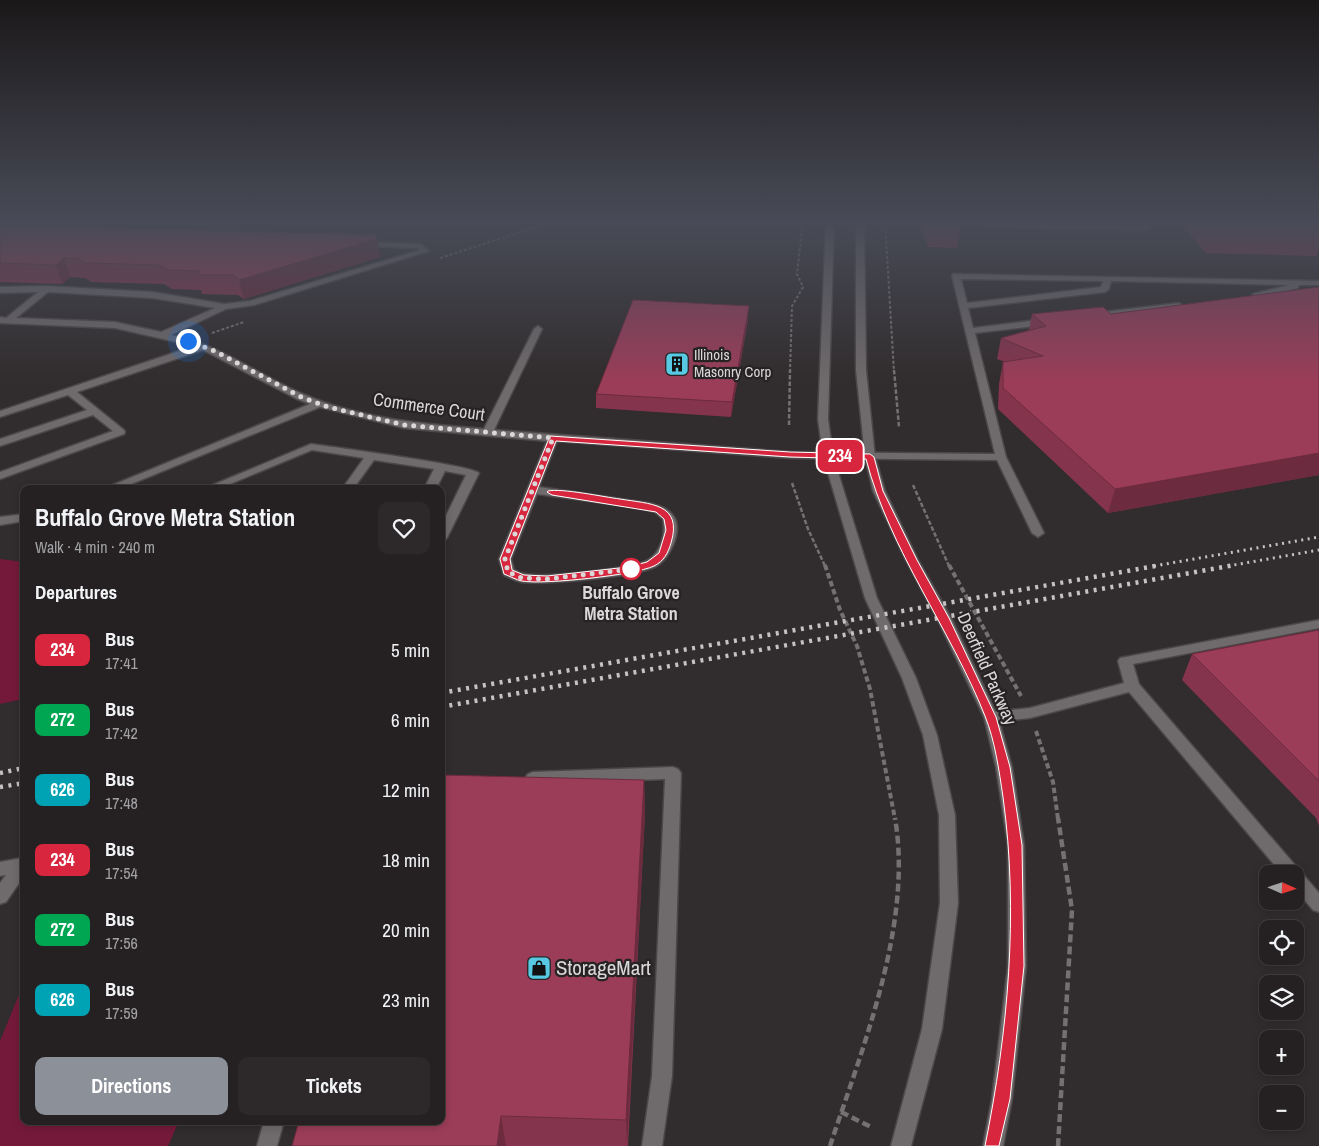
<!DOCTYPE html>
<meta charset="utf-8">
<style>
body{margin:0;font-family:"Archivo Narrow",sans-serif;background:#2d292a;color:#f1f3f6;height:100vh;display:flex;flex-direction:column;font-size:19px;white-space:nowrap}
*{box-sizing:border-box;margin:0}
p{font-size:16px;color:#a3a3a5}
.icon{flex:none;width:28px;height:28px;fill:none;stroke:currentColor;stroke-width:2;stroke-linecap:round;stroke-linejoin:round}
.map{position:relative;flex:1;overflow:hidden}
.panel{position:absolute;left:20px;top:485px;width:425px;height:640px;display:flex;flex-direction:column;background:#252122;border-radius:10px;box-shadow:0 2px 8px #0003,0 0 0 1px #423e40}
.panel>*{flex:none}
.badge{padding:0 10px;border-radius:8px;font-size:18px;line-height:32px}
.needle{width:32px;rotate:93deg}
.controls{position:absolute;left:1259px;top:865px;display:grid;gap:10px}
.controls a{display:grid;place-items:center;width:45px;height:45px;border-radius:10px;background:#252122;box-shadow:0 2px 8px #0003,0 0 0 1px #423e40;font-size:25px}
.you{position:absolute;width:25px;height:25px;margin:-12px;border:4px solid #fff;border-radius:50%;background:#1a73e8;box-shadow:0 0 0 8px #1a73e833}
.map>.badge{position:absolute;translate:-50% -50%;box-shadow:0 0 0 2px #fff}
h2{padding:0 15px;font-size:19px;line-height:45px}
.round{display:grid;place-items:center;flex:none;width:52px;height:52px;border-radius:10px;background:#2d292a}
.overview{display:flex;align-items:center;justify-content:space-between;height:85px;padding:0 15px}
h1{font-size:24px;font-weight:700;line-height:38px}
.cta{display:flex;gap:10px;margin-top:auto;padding:10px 15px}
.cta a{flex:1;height:58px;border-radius:10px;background:#8c9099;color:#fff;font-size:20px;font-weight:700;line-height:58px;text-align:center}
.cta a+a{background:#2d292a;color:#f1f3f6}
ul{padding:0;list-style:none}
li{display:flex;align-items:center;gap:15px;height:70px;padding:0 15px}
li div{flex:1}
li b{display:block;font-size:19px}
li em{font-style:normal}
li .badge{min-width:55px;font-weight:700;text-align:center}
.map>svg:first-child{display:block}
</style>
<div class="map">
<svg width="1319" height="1146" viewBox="0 0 1319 1146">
<rect width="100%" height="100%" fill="#312c2d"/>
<g fill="#75193a">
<path d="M 0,559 L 24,562 L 24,699 L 0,704 Z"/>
<path d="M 24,989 L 24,1121 L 179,1121 L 168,1146 L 0,1146 L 0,1041 L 18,997 Z"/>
</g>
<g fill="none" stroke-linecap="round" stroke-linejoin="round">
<g stroke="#4b4748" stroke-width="3">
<g id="service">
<path d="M 979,221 L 1141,226 L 1137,221 L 1145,221 L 1150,228 L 1146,230 L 985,227 Z"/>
<path d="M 359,242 L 420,244 L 429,251 L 254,305 L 226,309 L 171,335 C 224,346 257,375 305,395 C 361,419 424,424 484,429 L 534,329 L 538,326 L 542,329 L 494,430 L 790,452 L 995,454 L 952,276 L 953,274 L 1319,281 L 1319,285 L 1299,285 L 1298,288 L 1256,299 L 1253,298 L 1253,294 L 1289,285 L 1111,281 L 1109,289 L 1105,292 L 968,308 L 973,328 L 1045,319 L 1049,322 L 1045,325 L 975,333 L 1006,457 L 1044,533 L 1038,537 L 1032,533 L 997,460 L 790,458 L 557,441 L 539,487 L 648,503 C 657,505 669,508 674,517 C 683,532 669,560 655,567 C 633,577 545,585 521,582 C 515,581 509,577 504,575 L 499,559 L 547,441 L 404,428 L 320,407 L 119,489 L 103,489 L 310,404 L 297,399 L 203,350 L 77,392 L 124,430 L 125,432 L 124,434 L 0,479 L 0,472 L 113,431 L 93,415 L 0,446 L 0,439 L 87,410 L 68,395 L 0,417 L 0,411 L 194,346 L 115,328 L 0,323 L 0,317 L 6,318 L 38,292 L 0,293 L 0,287 L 46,286 L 153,292 L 224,304 L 250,301 L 420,250 L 418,248 L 362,246 L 359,246 ZM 961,279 L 1103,281 L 1101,287 L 967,303 ZM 48,292 L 153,298 L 215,308 L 161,332 L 115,322 L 16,318 ZM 537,494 L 642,508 L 655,512 L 663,519 C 666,534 661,552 648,560 C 634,569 542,578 525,574 C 521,574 517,571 514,570 L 511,559 Z"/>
<path d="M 1179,303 L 1183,306 L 1182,308 L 1095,319 L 1091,316 L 1095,313 Z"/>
<path d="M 311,444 C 333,447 470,465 479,473 L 447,538 L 441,542 L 441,526 L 466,475 L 445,471 L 436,489 L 424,489 L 434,469 L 374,460 L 353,489 L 342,489 L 364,458 L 312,450 L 218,489 L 203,489 Z"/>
<path d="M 24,514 L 24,521 L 0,525 L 0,517 Z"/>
<path d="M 1319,620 L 1319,628 L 1133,664 L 1139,684 L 1319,893 L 1319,912 L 1313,910 L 1295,889 L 1295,874 L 1282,874 L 1129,692 L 1030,718 L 991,722 L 986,721 L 984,717 L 986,713 L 991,712 L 1030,708 L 1124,683 L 1118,661 L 1120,658 Z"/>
<path d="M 673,767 L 678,769 L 681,773 L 672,1076 L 662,1146 L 642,1146 L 652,1076 L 665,779 L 533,784 L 528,782 L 525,778 L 528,774 L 533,772 Z"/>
<path d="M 22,858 L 24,859 L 24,876 L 6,902 L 0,904 L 0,883 L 6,875 L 0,876 L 0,862 Z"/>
<path d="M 264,1121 L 284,1121 L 277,1146 L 257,1146 Z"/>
</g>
</g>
<g stroke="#4b4748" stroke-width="3">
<g id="secondary">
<path d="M 826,221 L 834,221 L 828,419 L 833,456 L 877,598 L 916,678 L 937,735 L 955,815 L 958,903 L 942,1029 L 911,1146 L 891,1146 L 922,1029 L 940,903 L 939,815 L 923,735 L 902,678 L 865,598 L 823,456 L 818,419 Z"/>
<path d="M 856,221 L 864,221 L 866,370 L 875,457 L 885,491 L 918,560 L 951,618 L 998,717 L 1012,767 L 1024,845 L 1026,966 L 1012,1099 L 1003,1146 L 983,1146 L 992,1099 L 1008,966 L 1008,845 L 996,767 L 984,717 L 937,618 L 906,560 L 873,491 L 865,457 L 856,370 Z"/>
</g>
</g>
<g stroke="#757172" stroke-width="2" stroke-dasharray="3 2" stroke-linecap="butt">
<path d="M 885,221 L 894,372"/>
<path d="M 440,258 L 555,221"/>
<path d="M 212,333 L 244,322"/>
<path d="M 790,372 L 792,306 L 803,287 L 797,274 L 803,221"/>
</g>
<g stroke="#757172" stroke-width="2.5" stroke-dasharray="4.5 2" stroke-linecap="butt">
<path d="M 894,370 L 899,427"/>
<path d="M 789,425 L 790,370"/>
<path d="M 792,483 L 808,529 L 825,566"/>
<path d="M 913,485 L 949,566"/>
</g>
<g stroke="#757172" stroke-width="4" stroke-dasharray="5.5 3" stroke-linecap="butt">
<path d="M 825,565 L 840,610 L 857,646 L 870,689 L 895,819"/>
<path d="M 949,565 L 1021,696"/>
<path d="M 1036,731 L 1053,782 L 1058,819"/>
</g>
<g stroke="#757172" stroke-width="4.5" stroke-dasharray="8 4" stroke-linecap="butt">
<path d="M 841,1112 L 871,1127"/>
<path d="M 830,1146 C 863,1046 913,924 895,818"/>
<path d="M 1058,1146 L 1072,910 L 1058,818"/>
</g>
<use href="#service" fill="#6f6a6b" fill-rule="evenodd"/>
<use href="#secondary" fill="#6f6a6b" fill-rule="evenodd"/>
<g stroke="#c7c3c4" stroke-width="3" stroke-dasharray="2 4.5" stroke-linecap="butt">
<path d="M 1154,566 L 1319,537"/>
<path d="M 1228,566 L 1319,550"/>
</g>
<g stroke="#c7c3c4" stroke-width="4.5" stroke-dasharray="3 5.5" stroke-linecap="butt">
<path d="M 441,693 L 1161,565"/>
<path d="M 441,707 L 1235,565"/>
<path d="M 0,773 L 24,768"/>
<path d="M 0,787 L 24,783"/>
</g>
</g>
<g fill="#85344d">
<path d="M 919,221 L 962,221 L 957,248 L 928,247 Z"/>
<path d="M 1178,221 L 1319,221 L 1319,248 L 1316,256 L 1206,253 Z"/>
<path d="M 0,226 L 376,235 L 380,257 L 244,299 L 238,295 L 202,294 L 201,290 L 172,289 L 164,284 L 92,282 L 85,278 L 70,277 L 62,284 L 0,282 Z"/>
<path d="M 1319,287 L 1319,475 L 1108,513 L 998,409 L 999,384 L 1003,362 L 1005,362 L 997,359 L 1001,338 L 1029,330 L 1032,314 L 1111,314 Z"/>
<path d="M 748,320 L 731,417 L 596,408 L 596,394 Z"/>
<path d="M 1319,630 L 1319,826 L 1316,818 L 1182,680 L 1192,654 Z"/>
<path d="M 644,780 L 645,814 L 628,1146 L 292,1146 Z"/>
</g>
<g fill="#6c2b3e">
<path d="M 377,239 L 380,257 L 244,299 L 239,280 Z"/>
<path d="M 64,258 L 70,277 L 62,284 L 56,265 Z"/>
<path d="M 749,306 L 748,320 L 731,417 L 732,402 Z"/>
<path d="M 1319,453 L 1319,475 L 1108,513 L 1115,489 Z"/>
<path d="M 644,780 L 645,814 L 627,1146 L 626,1120 Z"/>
<path d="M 501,1116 L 506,1146 L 497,1146 Z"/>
</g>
<g fill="#9b3d59" stroke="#6c2b3e">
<path d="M 1271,221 L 1319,221 L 1319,222 Z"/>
<path d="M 0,226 L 376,235 L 377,239 L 239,280 L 233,275 L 197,275 L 200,271 L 167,270 L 159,265 L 86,263 L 79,259 L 64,258 L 56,265 L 0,263 Z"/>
<path d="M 1319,287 L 1319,453 L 1115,489 L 1003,388 L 1003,362 L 1043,356 L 1001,338 L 1046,326 L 1032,314 L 1103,307 L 1111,314 Z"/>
<path d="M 633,300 L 749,306 L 732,402 L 596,394 Z"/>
<path d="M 1319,630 L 1319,781 L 1192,654 Z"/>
<path d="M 441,775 L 644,780 L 626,1120 L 501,1116 L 497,1146 L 292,1146 L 299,1121 L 441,1121 Z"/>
</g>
<linearGradient id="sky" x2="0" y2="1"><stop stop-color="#1b1819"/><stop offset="0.58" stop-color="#484b57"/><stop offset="1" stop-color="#484b57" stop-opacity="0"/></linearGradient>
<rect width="1319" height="382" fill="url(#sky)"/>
<path fill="#d7263d" stroke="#fff" d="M 550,436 L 790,452 L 870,454 L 874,457 L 883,491 L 917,560 L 949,618 L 996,717 L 1010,767 L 1022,845 L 1024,966 L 1010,1099 L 999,1146 L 985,1146 C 1008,1032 1019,913 1003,797 C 999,770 995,741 985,716 C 950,628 890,551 866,459 L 790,457 L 556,441 L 510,559 L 512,570 L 524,575 L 547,576 L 628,567 L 647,562 L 659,553 L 666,530 L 664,519 L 656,512 L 552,495 L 547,492 L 548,491 C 562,488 604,497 620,499 C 650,504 683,503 671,543 C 668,553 664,561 654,566 C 635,575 543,585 522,581 C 516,580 510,576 504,574 L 500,559 Z"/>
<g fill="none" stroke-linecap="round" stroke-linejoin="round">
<path stroke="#dad7d8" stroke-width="5" stroke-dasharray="0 9" d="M 188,341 L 215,351 L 301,397 L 328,407 L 404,425 L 553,438 L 505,559 L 508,572 L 522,578 L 547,579 L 631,569"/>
</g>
<defs>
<g id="building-square" transform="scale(1.25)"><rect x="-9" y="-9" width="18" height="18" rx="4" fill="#57c9e2" stroke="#272223"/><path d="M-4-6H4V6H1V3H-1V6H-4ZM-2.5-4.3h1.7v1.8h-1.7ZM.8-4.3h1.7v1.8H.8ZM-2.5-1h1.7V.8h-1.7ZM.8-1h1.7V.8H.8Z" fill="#111"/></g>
<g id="shop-square" transform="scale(1.25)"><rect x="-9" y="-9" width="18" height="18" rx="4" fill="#57c9e2" stroke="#272223"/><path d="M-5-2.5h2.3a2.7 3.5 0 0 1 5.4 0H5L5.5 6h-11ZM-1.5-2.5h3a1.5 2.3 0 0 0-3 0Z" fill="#111"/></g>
</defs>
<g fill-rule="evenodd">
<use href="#building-square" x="677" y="364"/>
<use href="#shop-square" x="539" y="968"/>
</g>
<circle fill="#fff" stroke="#d7263d" stroke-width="2.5" cx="631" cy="569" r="10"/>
<g text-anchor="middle" stroke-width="4.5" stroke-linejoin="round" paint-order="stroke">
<g font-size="15" fill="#dad7d8" stroke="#272223" text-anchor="start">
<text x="694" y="360">Illinois<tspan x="694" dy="17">Masonry Corp</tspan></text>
</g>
<g font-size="18" fill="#dad7d8" stroke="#272223">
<text transform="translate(429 407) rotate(8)" y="6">Commerce Court</text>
<text transform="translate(987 669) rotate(66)" y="6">Deerfield Parkway</text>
</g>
<g font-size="18" font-weight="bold" fill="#dad7d8" stroke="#272223">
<text x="631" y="599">Buffalo Grove<tspan x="631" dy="21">Metra Station</tspan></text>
</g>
<g font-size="21" fill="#dad7d8" stroke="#272223" text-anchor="start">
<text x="556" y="975">StorageMart</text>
</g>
</g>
</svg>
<div class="controls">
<a><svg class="needle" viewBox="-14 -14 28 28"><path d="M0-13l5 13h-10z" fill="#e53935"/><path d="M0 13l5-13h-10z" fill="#a3a3a5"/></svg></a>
<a><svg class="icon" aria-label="locate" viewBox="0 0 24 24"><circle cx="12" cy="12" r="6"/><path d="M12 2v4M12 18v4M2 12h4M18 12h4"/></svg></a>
<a><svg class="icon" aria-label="layers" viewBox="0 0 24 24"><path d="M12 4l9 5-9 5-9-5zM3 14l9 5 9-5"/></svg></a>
<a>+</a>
<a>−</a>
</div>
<div class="you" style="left:188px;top:341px"></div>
<b class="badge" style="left:840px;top:456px;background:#d7263d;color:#fff">234</b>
<section class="panel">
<div class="overview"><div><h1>Buffalo Grove Metra Station</h1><p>Walk · 4 min · 240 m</p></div><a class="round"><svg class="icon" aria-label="heart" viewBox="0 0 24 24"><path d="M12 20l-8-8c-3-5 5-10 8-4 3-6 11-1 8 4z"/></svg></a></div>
<h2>Departures</h2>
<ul>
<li><span class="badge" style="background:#d7263d;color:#fff">234</span><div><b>Bus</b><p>17:41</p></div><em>5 min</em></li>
<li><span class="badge" style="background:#00a651;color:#fff">272</span><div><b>Bus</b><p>17:42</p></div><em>6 min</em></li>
<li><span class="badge" style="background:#00a3b4;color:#fff">626</span><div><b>Bus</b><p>17:48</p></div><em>12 min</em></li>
<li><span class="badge" style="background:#d7263d;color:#fff">234</span><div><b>Bus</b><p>17:54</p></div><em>18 min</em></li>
<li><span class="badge" style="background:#00a651;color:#fff">272</span><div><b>Bus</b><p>17:56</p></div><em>20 min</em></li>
<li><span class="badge" style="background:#00a3b4;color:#fff">626</span><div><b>Bus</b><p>17:59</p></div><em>23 min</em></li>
</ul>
<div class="cta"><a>Directions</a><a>Tickets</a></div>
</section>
</div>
